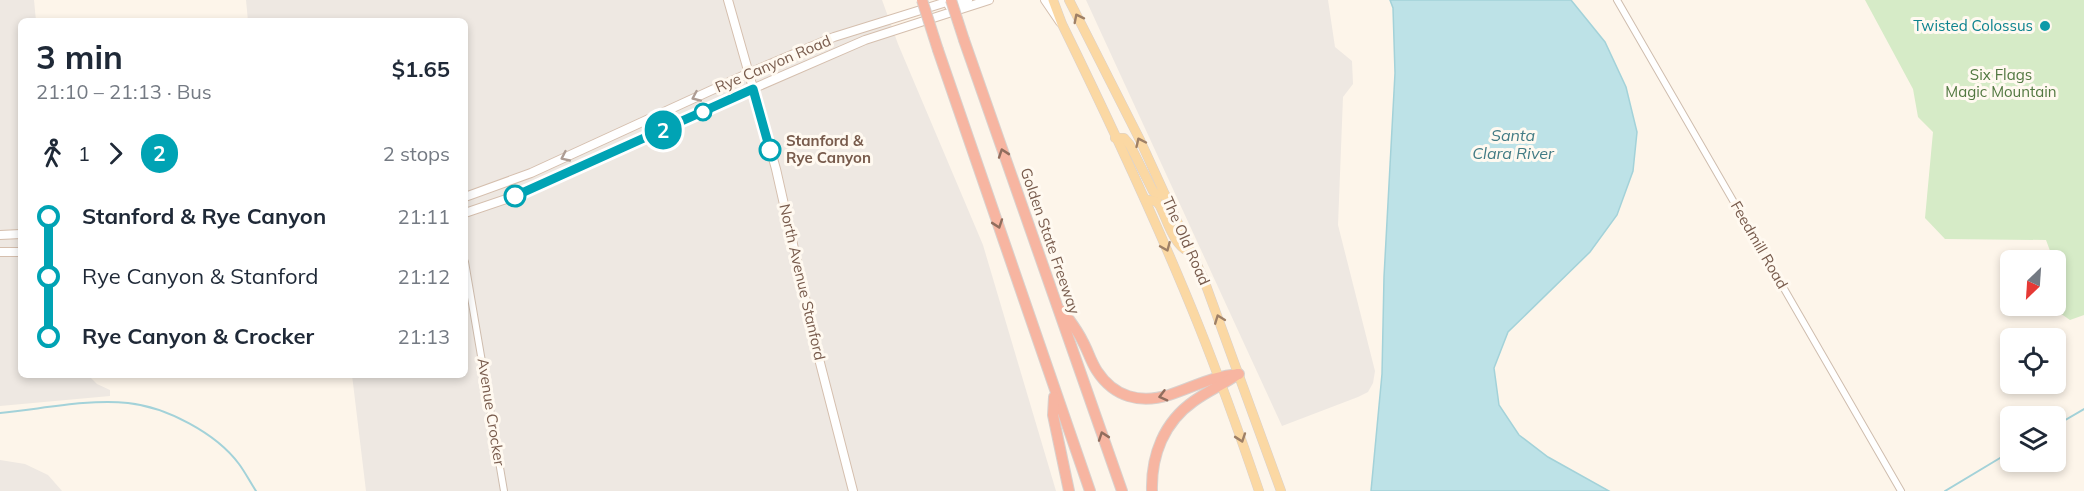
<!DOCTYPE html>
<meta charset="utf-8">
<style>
body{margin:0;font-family:Mulish,sans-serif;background:#f6f6f7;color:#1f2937;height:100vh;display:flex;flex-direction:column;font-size:22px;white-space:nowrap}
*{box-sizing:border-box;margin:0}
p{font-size:20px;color:#747a83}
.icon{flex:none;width:33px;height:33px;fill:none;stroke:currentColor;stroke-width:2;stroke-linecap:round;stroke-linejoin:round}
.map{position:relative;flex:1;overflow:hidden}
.side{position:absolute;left:18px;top:18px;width:450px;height:360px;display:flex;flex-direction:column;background:#fff;border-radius:9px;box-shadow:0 3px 9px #0003}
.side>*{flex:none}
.badge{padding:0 12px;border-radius:20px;font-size:21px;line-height:39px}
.needle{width:39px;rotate:205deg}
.fabs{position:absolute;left:2000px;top:250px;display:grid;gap:12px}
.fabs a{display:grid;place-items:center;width:66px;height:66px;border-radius:9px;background:#fff;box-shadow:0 3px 9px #0003;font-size:30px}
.map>.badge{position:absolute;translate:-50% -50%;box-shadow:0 0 0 3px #fff}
.legs{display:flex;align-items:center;gap:9px;height:66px;padding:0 18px;font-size:20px}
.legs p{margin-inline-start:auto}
.headline{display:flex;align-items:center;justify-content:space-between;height:102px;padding:0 18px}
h1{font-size:33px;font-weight:700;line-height:45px}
ul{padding:0 18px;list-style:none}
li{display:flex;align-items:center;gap:21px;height:60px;font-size:22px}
li i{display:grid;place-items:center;width:9px;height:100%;margin:0 8px;background:currentColor}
li i::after{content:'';width:15px;height:15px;margin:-8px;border:4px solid;border-radius:50%;background:#fff}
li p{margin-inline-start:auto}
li:first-child i{background:linear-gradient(#0000 50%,currentColor 0)}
li:last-child i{background:linear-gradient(currentColor 50%,#0000 0)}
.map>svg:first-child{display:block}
</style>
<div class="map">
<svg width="2084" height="491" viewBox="0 0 2084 491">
<rect width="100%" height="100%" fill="#fdf5ea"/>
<g fill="#eee8e2">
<path d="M 0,0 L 34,0 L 36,21 L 21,21 L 21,375 L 88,375 L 97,384 L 110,390 L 110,396 L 0,406 Z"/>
<path d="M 246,0 L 882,0 L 898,44 L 983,245 L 1056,491 L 366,491 L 352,375 L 465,375 L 465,21 L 248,21 Z"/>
<path d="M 1086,0 L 1328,0 L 1335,47 L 1352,61 L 1353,84 L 1343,97 L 1338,225 L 1375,371 L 1373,383 L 1368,392 L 1358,397 L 1282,426 Z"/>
<path d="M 0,460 L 25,464 L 48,475 L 62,491 L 0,491 Z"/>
</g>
<path fill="#d6ebc7" d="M 1865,0 L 2084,0 L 2084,315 L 2070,320 L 2057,311 L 2058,296 L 2063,286 L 2046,240 L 1945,239 L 1925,218 L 1933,132 L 1918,117 L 1913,89 Z"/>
<path fill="#bde2e7" stroke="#a3d2d9" stroke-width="1.5" d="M 1390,0 L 1571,0 L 1605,42 L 1626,87 L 1637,132 L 1633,171 L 1617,215 L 1590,252 L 1508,332 L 1494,368 L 1499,405 L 1519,435 L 1548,457 L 1609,491 L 1371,491 L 1382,374 L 1384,277 L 1395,73 L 1393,8 Z"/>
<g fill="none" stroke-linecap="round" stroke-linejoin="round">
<g stroke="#a3d2d9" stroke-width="2">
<path d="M 0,413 C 42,409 86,399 128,403 C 166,407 216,433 239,464 C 245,472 250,482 256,491"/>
<path d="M 2055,426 L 2084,409"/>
<path d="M 1945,491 L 2010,452"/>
</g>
<g stroke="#cfbdae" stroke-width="8">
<g id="street">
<path d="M 1617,0 L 1901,491"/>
<path d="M 465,262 L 504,491"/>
</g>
</g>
<g stroke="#d5bfae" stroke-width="10">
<g id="secondary">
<path d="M 728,0 L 776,169 L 818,355 L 853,491"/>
<path d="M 1045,0 L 1060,22"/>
<path d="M 949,6 L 968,0"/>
<path d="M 465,197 L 531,173 L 749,73 L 834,37 L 953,0"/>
<path d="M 465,213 L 530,191 L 736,96 L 865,40 L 989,0"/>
<path d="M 0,235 L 21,234"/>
<path d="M 0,252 L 21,252"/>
</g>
</g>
<g stroke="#d9d1cd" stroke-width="10">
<g id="primary">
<path d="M 1053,0 L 1062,24 C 1110,122 1157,222 1198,324 C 1220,379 1240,435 1259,491"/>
<path d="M 1069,0 L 1140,140 L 1204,280 L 1281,491"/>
<path d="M 1115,138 L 1124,138 L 1130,145 L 1153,191 L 1157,195 L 1165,195"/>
<path d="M 1145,199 L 1157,202 L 1160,206 C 1168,222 1173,245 1191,253"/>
</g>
</g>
<g stroke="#d9d1cd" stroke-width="12">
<g id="highway">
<path d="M 964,40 L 1122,491"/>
<path d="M 938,50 L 1090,491"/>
<path d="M 1063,311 C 1070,321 1078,331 1083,342 C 1088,351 1091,362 1097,371 C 1114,397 1140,404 1169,395 C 1194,387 1212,376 1239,374"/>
<path d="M 1054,397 L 1053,415 L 1069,491"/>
<path d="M 1152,491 C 1151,455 1164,422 1194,401 C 1208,391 1224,384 1238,374"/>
</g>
</g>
<use href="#street" stroke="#fff" stroke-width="6"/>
<use href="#secondary" stroke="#fff" stroke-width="8"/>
<use href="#primary" stroke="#fbd8a3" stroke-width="9"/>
<use href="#highway" stroke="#f7b5a1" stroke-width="10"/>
<g stroke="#d9d1cd" stroke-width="12" stroke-linecap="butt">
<g id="highway-bridge">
<path d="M 922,0 L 938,50"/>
<path d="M 951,0 L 964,40"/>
</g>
</g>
<use href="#highway-bridge" stroke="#f7b5a1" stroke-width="10"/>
</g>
<defs><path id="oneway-chevron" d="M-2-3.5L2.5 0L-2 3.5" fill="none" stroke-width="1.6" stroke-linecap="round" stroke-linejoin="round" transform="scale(1.5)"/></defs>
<g stroke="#9f8066">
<use href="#oneway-chevron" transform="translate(1078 18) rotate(-117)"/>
<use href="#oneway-chevron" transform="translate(1140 142) rotate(-115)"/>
<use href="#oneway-chevron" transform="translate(1166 247) rotate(67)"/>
<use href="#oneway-chevron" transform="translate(1219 319) rotate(-111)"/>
<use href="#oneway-chevron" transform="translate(1241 438) rotate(71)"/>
</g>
<g stroke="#ae9d94">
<use href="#oneway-chevron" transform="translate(696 97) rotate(156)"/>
<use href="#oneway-chevron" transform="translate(565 157) rotate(155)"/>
</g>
<g stroke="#916d5d">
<use href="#oneway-chevron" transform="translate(1003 153) rotate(-109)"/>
<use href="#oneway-chevron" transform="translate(998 224) rotate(71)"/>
<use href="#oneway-chevron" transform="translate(1163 396) rotate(165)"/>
<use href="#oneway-chevron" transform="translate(1103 436) rotate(-109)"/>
</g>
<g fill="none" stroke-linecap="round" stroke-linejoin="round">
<g stroke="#fff" stroke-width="14">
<path id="line-1" d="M 515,196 L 753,89 L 770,150"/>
</g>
<use href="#line-1" stroke="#00a3b4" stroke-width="9"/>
</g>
<circle fill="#0f9aa8" stroke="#fff9f0" stroke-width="2" cx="2045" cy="26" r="6"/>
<g fill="#fff" stroke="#00a3b4" stroke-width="3">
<circle cx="703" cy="112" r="8"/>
<circle cx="770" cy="150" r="10"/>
<circle cx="515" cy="196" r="10"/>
</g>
<g text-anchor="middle" stroke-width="6" stroke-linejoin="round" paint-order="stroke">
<g font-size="15" fill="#0d838f" stroke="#fff9f0" text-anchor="end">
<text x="2033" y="31">Twisted Colossus</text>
</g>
<g font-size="15" fill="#785b4c" stroke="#fff9f0">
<text transform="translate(773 64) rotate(-23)" y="5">Rye Canyon Road</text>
<text transform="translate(1050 241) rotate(71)" y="5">Golden State Freeway</text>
<text transform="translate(1186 241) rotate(66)" y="5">The Old Road</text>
<text transform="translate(1759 245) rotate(60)" y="5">Feedmill Road</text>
<text transform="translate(802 282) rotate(77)" y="5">North Avenue Stanford</text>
<text transform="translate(491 412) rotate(81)" y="5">Avenue Crocker</text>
</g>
<g font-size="15" fill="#527841" stroke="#fff9f0">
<text x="2001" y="80">Six Flags<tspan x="2001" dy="17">Magic Mountain</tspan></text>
</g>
<g font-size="15" font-weight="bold" fill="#785b4c" stroke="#fff9f0" text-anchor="start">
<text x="786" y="146">Stanford &amp;<tspan x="786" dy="17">Rye Canyon</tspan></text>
</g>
<g font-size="16" font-style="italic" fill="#427b84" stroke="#fff9f0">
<text x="1513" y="141">Santa<tspan x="1513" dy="18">Clara River</tspan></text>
</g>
</g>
</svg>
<div class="fabs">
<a><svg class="needle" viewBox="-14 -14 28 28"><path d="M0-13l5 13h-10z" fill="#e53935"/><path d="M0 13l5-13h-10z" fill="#747a83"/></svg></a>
<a><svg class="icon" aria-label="locate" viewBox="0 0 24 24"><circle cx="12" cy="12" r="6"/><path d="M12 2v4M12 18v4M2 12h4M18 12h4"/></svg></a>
<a><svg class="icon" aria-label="layers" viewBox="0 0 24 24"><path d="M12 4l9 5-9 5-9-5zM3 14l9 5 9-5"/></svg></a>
</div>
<b class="badge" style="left:663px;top:130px;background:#00a3b4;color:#fff">2</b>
<section class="side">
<div class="headline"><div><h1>3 min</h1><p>21:10 – 21:13 · Bus</p></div><b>$1.65</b></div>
<div class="legs"><svg class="icon" aria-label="walk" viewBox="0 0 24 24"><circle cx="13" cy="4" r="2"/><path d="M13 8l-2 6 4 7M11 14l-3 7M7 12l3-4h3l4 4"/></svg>1<svg class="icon" aria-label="forward" viewBox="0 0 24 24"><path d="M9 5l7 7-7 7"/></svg><b class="badge" style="background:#00a3b4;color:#fff">2</b><p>2 stops</p></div>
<ul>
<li><i style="color:#00a3b4"></i><b>Stanford &amp; Rye Canyon</b><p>21:11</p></li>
<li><i style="color:#00a3b4"></i><span>Rye Canyon &amp; Stanford</span><p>21:12</p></li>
<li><i style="color:#00a3b4"></i><b>Rye Canyon &amp; Crocker</b><p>21:13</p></li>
</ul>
</section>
</div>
